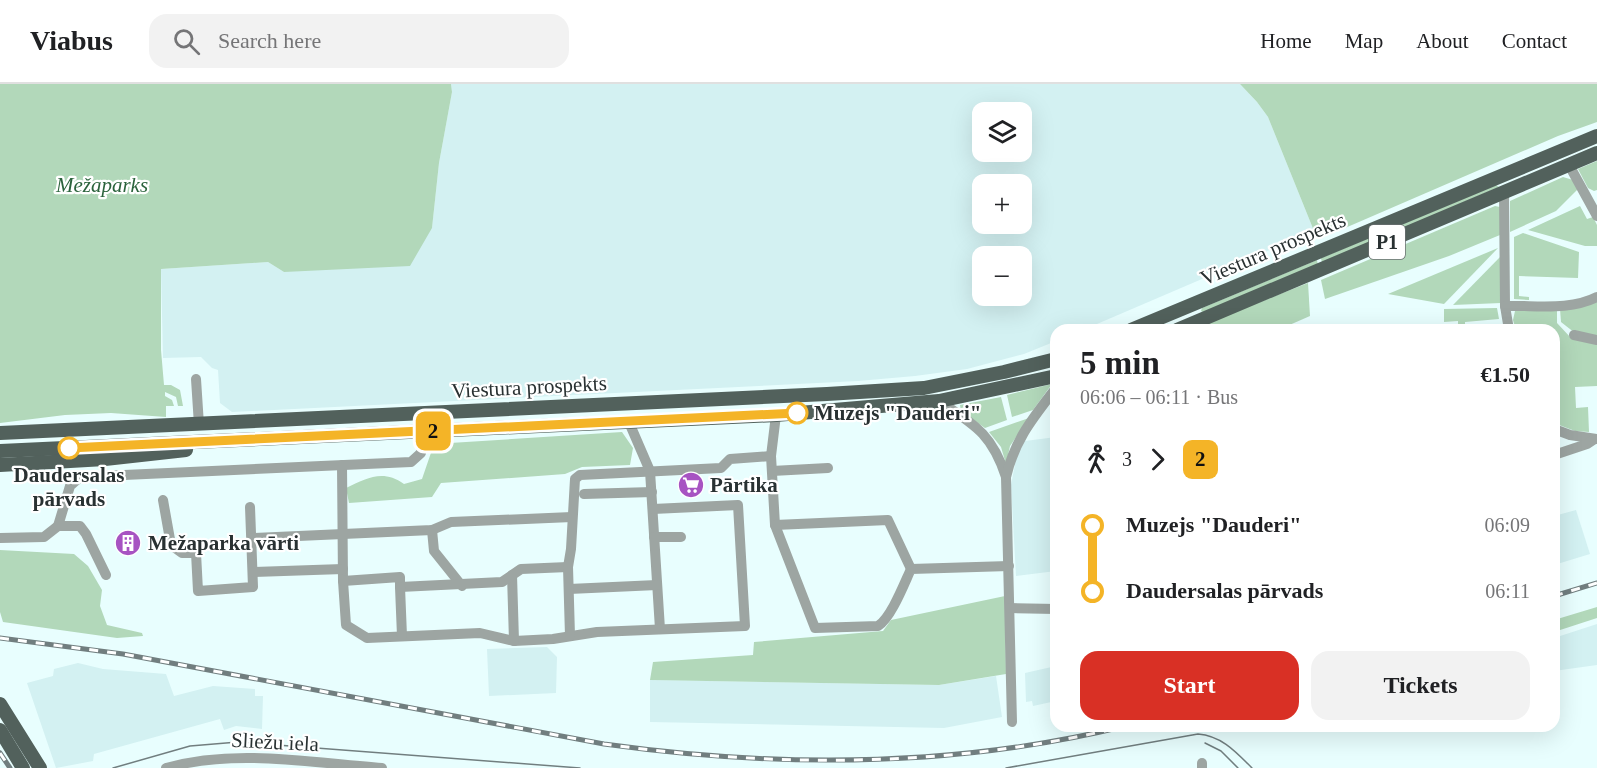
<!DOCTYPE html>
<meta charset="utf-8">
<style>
body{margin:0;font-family:Georgia,serif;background:#f2f2f2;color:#202124;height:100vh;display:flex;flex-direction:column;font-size:22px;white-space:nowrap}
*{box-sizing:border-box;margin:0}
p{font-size:20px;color:#757577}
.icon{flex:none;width:33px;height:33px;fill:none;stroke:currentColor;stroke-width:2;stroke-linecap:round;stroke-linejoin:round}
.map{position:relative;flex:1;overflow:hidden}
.sheet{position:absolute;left:1050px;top:240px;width:510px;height:408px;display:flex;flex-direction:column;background:#fff;border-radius:18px;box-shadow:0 6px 24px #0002}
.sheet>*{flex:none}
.badge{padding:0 12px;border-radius:9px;font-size:21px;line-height:39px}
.tools{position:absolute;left:972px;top:18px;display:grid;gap:12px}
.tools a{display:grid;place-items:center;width:60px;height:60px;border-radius:12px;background:#fff;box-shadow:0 6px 24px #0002;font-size:30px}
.map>.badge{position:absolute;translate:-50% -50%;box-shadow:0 0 0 3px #fff}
.legs{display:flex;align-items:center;gap:9px;height:66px;padding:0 30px;font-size:20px}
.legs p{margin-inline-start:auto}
.overview{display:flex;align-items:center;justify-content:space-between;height:102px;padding:0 30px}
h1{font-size:33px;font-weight:600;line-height:45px}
.action{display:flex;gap:12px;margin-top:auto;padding:12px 30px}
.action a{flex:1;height:69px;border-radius:18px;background:#d93025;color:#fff;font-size:24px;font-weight:600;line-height:69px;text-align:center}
.action a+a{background:#f2f2f2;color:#202124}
ul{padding:0 30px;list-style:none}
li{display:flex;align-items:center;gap:21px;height:66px;font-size:22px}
li i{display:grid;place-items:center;width:9px;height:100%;margin:0 8px;background:currentColor}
li i::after{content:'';width:15px;height:15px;margin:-8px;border:4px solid;border-radius:50%;background:#fff}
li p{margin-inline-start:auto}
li:first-child i{background:linear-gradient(#0000 50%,currentColor 0)}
li:last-child i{background:linear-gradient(currentColor 50%,#0000 0)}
header{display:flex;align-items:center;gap:36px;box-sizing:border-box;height:84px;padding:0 30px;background:#fff;border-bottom:2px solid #e0e0e0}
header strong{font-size:28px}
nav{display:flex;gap:33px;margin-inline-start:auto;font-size:21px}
.search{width:420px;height:54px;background:#f2f2f2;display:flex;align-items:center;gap:15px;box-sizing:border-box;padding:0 21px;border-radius:18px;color:#757577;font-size:22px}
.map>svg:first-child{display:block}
</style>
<header>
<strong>Viabus</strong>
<div class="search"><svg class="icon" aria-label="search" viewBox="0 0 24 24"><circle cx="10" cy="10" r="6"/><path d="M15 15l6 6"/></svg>Search here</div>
<nav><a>Home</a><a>Map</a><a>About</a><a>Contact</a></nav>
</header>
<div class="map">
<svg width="1597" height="684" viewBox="0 0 1597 684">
<rect width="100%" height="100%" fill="#e8fefe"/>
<g fill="#d3f1f2" fill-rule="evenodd">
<path d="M 451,0 L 1240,0 L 1257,18 L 1268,33 L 1314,147 L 1083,246 L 1056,246 L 1056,257 L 1024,270 L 967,285 L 915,292 L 858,297 L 232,328 L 220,319 L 218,286 L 212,284 L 201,273 L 163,274 L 161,185 L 268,178 L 284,188 L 432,144 L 439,79 L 452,8 ZM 982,28 L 1022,28 L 1022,68 L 982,68 ZM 982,100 L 1022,100 L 1022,140 L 982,140 ZM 982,172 L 1022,172 L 1022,212 L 982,212 Z"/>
<path d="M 1056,353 L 1056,487 L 1016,492 L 1011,401 L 1018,365 L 1025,357 Z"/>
<path d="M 1576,426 L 1590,470 L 1554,481 L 1554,432 Z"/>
<path d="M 1597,540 L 1597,581 L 1554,587 L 1554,554 Z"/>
<path d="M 547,563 L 557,573 L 556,609 L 489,612 L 487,565 Z"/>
<path d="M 78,579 L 103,585 L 166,590 L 174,612 L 213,602 L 255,605 L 255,612 L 263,612 L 262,645 L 236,642 L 224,646 L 220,635 L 94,670 L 93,677 L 56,684 L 27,599 L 53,592 L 54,585 Z"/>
<path d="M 1056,582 L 1056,617 L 1033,622 L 1032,617 L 1026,618 L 1025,589 Z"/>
<path d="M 996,592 L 1002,633 L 944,644 L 650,638 L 650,596 L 939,601 Z"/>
</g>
<g fill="#b2d8ba">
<path d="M 0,0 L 451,0 L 452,8 L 439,79 L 432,144 L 410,182 L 284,188 L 268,178 L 161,185 L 161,266 L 164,301 L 171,301 L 180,306 L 183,322 L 178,322 L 176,313 L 165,308 L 165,312 L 172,316 L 174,322 L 166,322 L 166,333 L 111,329 L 65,331 L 0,339 Z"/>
<path d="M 1240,0 L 1597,0 L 1597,38 L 1558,52 L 1345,144 L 1324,150 L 1314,147 L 1268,33 L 1257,18 Z"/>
<path d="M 1597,77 L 1597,106 L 1594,107 L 1588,104 L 1578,85 Z"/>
<path d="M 1563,93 L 1573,96 L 1578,105 L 1556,127 L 1510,148 L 1510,117 Z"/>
<path d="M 1496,101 L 1499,103 L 1322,179 L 1321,174 Z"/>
<path d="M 1495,122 L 1500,123 L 1500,151 L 1449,172 L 1325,215 L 1321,196 Z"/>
<path d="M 1580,122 L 1587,135 L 1593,133 L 1597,141 L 1597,162 L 1585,162 L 1528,146 Z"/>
<path d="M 1523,149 L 1579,168 L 1578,194 L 1519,192 L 1519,212 L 1529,213 L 1529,216 L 1514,215 L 1514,153 Z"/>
<path d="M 1498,164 L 1444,220 L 1388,210 Z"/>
<path d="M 1501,172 L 1501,219 L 1453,221 Z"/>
<path d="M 1317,176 L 1318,181 L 1203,228 L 1201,227 L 1202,224 Z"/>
<path d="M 1308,199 L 1310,232 L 1278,246 L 1189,246 Z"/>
<path d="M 1597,218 L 1597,253 L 1575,249 L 1561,238 L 1560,225 Z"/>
<path d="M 1497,224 L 1499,235 L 1465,238 L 1465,243 L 1458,244 L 1458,237 L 1444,238 L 1444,225 Z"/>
<path d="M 1557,225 L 1557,239 L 1571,254 L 1597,260 L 1597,302 L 1575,303 L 1576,324 L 1588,323 L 1589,348 L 1575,347 L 1554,339 L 1554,246 L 1516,246 L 1513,236 L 1515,227 Z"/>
<path d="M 1052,300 L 1033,326 L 1012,333 L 1007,311 Z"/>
<path d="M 1001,313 L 1007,336 L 985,344 L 961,327 L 960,321 Z"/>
<path d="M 1029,334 L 1010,362 L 1006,380 L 1001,363 L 989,348 Z"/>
<path d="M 622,348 L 633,364 L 630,381 L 582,383 L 565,390 L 441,399 L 432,413 L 349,419 L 346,404 C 367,394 383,385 404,400 L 422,395 L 434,360 Z"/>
<path d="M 0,466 L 74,470 L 88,482 L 102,506 L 100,522 L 107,541 L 142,549 L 143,552 L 117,554 L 3,538 L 0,528 Z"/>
<path d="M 1005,512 L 1006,590 L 939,601 L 650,596 L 653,578 L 753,571 L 754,558 L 883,547 L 891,536 Z"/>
<path d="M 1597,523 L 1597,534 L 1554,548 L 1554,536 Z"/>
</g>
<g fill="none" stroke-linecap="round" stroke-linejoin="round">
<g stroke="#9da5a2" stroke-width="10">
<path d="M 1569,81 L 1597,132"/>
<path d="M 1504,109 L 1505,222 L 1509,246"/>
<path d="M 1505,222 C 1535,221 1570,227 1597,213"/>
<path d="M 1574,251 L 1597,256"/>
<path d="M 196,295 L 199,341"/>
<path d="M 939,317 C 975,341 992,350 1006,393 L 1012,638"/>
<path d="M 776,331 L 771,372 L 775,441 L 815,544 L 878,542 C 891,534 904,500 911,485 L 1009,482"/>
<path d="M 628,336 L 650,387 L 660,545"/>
<path d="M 1554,345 L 1570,351 L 1597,355"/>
<path d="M 1554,371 L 1587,360 L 1593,356"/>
<path d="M 342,381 L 343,497 L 346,541 L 367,554 L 480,549 L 514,557 L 553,555 L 597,548 L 745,542 L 738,421 L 653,425"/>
<path d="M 772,387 L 828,384"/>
<path d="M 1006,393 C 1015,355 1033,334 1056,304"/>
<path d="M 584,410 L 652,408"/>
<path d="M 163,416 L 171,461 L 182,469 L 196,469 L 198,507 L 253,503 L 250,423"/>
<path d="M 775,441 L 888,436 L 911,485"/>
<path d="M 432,446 L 434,467 L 462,502"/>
<path d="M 654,453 L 681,453"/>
<path d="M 0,454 L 44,453 L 58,442"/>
<path d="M 252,454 L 432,446 L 451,438 L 572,433"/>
<path d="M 253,488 L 343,485"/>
<path d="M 106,491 L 86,450 L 80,442 L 58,442 L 70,402 L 80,393 L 411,378 L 421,369 L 421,347"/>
<path d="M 512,491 L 514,557"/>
<path d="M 343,497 L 400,493 L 400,503 L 502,498 L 521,485 L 568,483"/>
<path d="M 400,503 L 402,552"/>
<path d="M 569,505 L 657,501"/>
<path d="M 1010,524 L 1056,525"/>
<path d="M 570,552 L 568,483 L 571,465 L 575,395 L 580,391 L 721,384 L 730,375 L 771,372"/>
<path d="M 1202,679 L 1202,684"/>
<path d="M 166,684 C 236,664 311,679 382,684"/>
</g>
<g stroke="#52615c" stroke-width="14">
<path d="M 1131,246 L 1597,52"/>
<path d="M 1177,246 L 1597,69"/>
<path d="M 0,349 L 827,310 L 924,304 L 1004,288 L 1056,275"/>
<path d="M 0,367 L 776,331 L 939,317 L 1056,292"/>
<path d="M 0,381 L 105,375 L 186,366"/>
<path d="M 0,620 L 40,684"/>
<path d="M 0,646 L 23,684"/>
</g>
<g stroke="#717e7f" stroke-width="1.5">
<path d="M 1205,659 L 1221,667 L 1238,684"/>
<path d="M 113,684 L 190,662 L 238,658 L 580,684"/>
<path d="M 1006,684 L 1198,650 C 1222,652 1236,668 1252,684"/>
</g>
<g stroke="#717e7f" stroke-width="5">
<g id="rail">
<path d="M 1554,512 L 1597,499"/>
<path d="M 0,554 L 123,570 L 604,660 C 778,684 954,684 1126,642"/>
<path d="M 0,669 L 10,684"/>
</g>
</g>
<use href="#rail" stroke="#fff" stroke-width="3" stroke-dasharray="9" stroke-linecap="butt"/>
</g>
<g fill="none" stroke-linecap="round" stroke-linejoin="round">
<g stroke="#fff" stroke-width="14">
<path id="line-1" d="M 69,364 L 797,329"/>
</g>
<use href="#line-1" stroke="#f4b427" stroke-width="9"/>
</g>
<defs>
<g id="supermarket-disc" transform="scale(1.35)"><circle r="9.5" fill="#a753c2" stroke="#fff"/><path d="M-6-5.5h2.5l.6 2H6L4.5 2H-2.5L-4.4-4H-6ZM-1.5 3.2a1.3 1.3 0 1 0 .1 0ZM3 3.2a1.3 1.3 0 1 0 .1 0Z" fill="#fff"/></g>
<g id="building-disc" transform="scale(1.35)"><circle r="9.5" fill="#a753c2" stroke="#fff"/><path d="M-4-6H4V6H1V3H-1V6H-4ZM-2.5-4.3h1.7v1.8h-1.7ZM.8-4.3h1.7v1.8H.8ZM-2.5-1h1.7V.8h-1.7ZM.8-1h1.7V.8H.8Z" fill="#fff"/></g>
</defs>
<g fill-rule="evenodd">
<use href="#supermarket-disc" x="691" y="401"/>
<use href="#building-disc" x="128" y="459"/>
</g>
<g fill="#fff" stroke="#f4b427" stroke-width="3">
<circle cx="797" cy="329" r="10"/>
<circle cx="69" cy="364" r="10"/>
</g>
<g text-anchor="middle" stroke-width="4.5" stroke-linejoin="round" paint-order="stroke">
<rect fill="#fff" stroke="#696f70" stroke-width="1.5" x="1369" y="141" width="36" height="34" rx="4.5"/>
<g font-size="20" font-weight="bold" fill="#293132">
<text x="1387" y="165">P1</text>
</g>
<g font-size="21" font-style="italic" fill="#2b633c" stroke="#fff">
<text x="102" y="108">Mežaparks</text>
</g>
<g font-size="21" fill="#293132" stroke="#fff">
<text transform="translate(1273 165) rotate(-23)" y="7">Viestura prospekts</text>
<text transform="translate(529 303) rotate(-3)" y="7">Viestura prospekts</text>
<text transform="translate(275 658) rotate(3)" y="7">Sliežu iela</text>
</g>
<g font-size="21" font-weight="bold" fill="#293132" stroke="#fff" text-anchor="start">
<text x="814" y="336">Muzejs "Dauderi"</text>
<text x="69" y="398" text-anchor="middle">Daudersalas<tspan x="69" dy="24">pārvads</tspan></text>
</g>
<g font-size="21" font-weight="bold" fill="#293132" stroke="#fff" text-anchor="start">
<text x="710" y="408">Pārtika</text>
<text x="148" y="466">Mežaparka vārti</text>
</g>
</g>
</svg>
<div class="tools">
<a><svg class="icon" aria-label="layers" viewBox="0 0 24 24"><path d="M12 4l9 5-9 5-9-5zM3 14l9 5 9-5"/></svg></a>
<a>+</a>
<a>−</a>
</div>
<b class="badge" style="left:433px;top:347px;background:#f4b427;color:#111">2</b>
<section class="sheet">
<div class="overview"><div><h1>5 min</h1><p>06:06 – 06:11 · Bus</p></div><b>€1.50</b></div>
<div class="legs"><svg class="icon" aria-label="walk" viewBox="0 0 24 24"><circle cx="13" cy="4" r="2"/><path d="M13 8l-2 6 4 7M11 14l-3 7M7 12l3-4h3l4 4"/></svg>3<svg class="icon" aria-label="forward" viewBox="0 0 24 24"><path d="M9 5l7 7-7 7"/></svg><b class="badge" style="background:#f4b427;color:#111">2</b></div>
<ul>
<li><i style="color:#f4b427"></i><b>Muzejs &quot;Dauderi&quot;</b><p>06:09</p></li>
<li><i style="color:#f4b427"></i><b>Daudersalas pārvads</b><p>06:11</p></li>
</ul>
<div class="action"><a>Start</a><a>Tickets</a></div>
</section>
</div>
